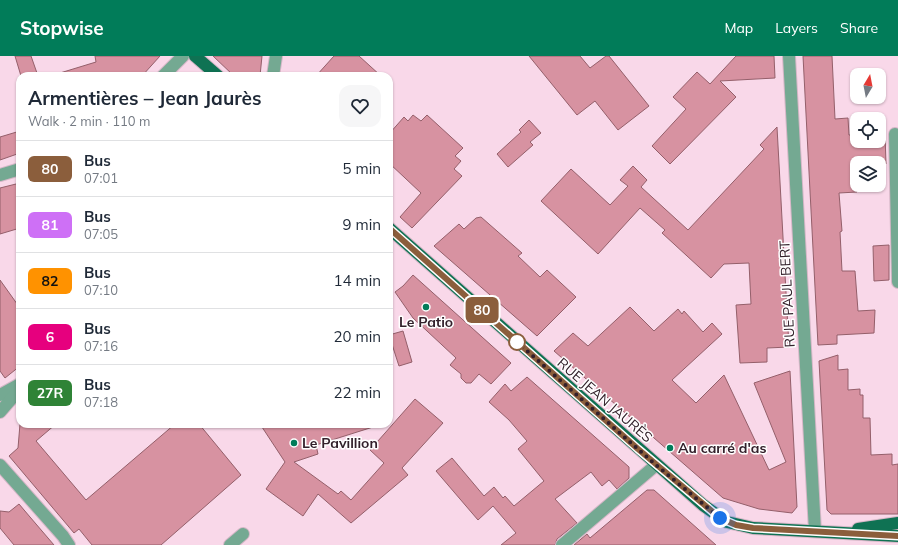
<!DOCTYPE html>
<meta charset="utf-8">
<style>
body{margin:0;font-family:Mulish,sans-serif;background:#f6f6f7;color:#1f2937;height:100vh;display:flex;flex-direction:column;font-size:15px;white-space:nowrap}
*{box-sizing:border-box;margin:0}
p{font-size:13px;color:#747a83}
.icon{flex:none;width:22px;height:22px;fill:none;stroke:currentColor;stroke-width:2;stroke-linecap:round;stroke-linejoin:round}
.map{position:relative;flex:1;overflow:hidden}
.sheet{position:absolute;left:16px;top:16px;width:377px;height:356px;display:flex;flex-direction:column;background:#fff;border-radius:12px;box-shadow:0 1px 3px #0004}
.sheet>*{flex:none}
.badge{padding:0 8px;border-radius:6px;font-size:14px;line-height:26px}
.needle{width:26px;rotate:10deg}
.fabs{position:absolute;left:850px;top:12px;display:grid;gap:8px}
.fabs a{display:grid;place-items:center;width:36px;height:36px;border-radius:8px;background:#fff;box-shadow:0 1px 3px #0004;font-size:20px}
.you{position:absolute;width:20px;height:20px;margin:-10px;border:3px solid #fff;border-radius:50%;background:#1a73e8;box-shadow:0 0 0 6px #1a73e833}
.map>.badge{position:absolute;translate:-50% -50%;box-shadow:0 0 0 2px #fff}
.round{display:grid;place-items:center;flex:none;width:42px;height:42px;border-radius:12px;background:#f6f6f7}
.headline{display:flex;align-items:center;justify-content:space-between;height:68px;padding:0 12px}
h1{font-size:19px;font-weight:700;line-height:30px}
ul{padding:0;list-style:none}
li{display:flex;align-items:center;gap:12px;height:56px;padding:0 12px;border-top:1px solid #e0e1e3}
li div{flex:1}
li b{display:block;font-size:15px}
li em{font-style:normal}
li .badge{min-width:44px;font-weight:700;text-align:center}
header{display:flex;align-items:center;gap:24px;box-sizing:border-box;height:56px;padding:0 20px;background:#017c59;color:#fff}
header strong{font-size:19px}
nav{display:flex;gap:22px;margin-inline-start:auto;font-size:14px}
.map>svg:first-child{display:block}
</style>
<header>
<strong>Stopwise</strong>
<nav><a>Map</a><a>Layers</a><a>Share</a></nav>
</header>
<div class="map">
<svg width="898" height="489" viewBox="0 0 898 489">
<rect width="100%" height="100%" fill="#f9d8e9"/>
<g fill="#d792a1" stroke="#945f6a">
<path d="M 15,0 L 31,0 L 38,20 L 21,20 Z"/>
<path d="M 95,0 L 160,0 L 142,20 L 61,20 L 60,17 L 96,6 Z"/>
<path d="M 213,0 L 262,0 L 260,20 L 234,20 Z"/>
<path d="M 334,0 L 359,0 L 381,20 L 316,20 Z"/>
<path d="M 529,0 L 580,0 L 590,12 L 606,0 L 609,0 L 649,50 L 618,74 L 595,45 L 577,59 Z"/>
<path d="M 736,0 L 774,0 L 775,22 L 720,25 L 736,41 L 670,108 L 652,90 L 686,53 L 673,41 L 697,16 L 710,28 Z"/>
<path d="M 803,0 L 832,0 L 835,63 L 848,62 L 849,79 L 857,79 L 857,85 L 879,85 L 879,78 L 885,78 L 886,108 L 857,107 L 857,136 L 839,137 L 842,175 L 840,176 L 842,215 L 855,215 L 858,255 L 875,254 L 874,277 L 837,279 L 837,288 L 818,289 Z"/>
<path d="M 413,59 L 421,65 L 427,59 L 463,92 L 455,100 L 461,105 L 454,113 L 462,120 L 412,172 L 400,161 L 421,137 L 389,107 L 389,78 L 404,61 L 408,65 Z"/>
<path d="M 529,64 L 541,77 L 530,86 L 533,89 L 508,111 L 497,98 L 521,76 L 519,74 Z"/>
<path d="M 777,71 L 789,291 L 767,292 L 767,306 L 740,307 L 736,249 L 751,248 L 749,207 L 724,208 L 711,222 L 662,177 L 665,174 L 640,152 L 598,198 L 541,145 L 571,113 L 610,149 L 628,130 L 620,124 L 633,110 L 647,124 L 641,131 L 688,174 L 764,93 L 760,89 Z"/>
<path d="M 20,75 L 20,97 L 0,104 L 0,81 Z"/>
<path d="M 20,127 L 20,172 L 0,178 L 0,132 Z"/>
<path d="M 481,161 L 522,197 L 518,200 L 540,221 L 547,214 L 576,241 L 537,280 L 434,190 L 459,168 L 464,173 L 476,162 Z"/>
<path d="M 889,189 L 889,224 L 874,225 L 873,190 Z"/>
<path d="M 413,219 L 511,307 L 491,328 L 479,318 L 471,327 L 466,327 L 461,322 L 461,318 L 450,309 L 456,302 L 413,262 L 395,236 L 403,230 Z"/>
<path d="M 0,224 L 20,252 L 20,310 L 5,322 L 0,315 Z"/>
<path d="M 630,251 L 654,275 L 678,253 L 682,258 L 684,255 L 703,276 L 712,267 L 722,278 L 672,324 L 696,347 L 724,319 L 769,414 L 786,406 L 754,327 L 790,315 L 797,451 L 792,457 L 759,453 L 723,442 L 554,295 L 573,277 L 588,290 Z"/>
<path d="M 403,275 L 412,306 L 399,310 L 389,279 Z"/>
<path d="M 838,299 L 838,314 L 848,313 L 848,334 L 860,333 L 860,339 L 863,339 L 863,362 L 870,362 L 871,399 L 892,398 L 892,409 L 898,408 L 898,458 L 831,458 L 827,454 L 819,305 Z"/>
<path d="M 527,321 L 629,411 L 629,422 L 617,433 L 609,424 L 602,430 L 591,416 L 555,443 L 577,467 L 557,483 L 555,489 L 501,489 L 516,477 L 493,450 L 478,464 L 436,415 L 452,402 L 484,440 L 494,431 L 503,442 L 505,440 L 514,450 L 544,425 L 518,393 L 527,385 L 509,364 L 489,346 L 505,328 L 511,335 Z"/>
<path d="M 415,343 L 443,367 L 402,412 L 408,419 L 351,467 L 318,438 L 303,460 L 266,433 L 285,406 L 260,368 L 373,368 L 373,371 L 316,389 L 318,398 L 294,406 L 338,438 L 341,435 L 351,444 L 384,407 L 370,394 Z"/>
<path d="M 20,368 L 56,368 L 36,385 L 86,444 L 175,368 L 199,368 L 241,419 L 161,489 L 92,489 L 79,473 L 74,477 L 9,400 L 18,392 Z"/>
<path d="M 647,434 L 654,434 L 716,489 L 574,489 L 587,478 L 590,482 Z"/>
<path d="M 19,448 L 30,461 L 54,489 L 14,489 L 0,472 L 0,455 L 9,456 Z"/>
</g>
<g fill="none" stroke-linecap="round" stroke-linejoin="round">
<g stroke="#d5b7c7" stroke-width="14">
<g id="minor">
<path d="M 789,0 L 815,475"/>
<path d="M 163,20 L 183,0"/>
<path d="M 273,20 L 276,0"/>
<path d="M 895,78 L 898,226"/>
<path d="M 0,119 L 20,113"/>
<path d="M 0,339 L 20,328"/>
<path d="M 0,356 L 20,333"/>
<path d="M 0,409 L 63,480 L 69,489"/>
<path d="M 230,489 L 243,478"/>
<path d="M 562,489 L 656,409"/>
</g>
</g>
<g stroke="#d5b7c7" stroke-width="14">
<g id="major">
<path d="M 195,0 L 218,20"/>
<path d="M 389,172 L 703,449 L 727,466 L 753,472 L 898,480"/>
<path d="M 858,473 L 898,467"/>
</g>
</g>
<use href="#minor" stroke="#74a992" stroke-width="12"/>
<use href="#major" stroke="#0f7253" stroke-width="12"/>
</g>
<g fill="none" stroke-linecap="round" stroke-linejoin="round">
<g stroke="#fff" stroke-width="9">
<path id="line" d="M 389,172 L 638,393 L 720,462 L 736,469 L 753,472 L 898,480"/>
</g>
<use href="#line" stroke="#8b5e3c" stroke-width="6"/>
<path stroke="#33202b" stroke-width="4" stroke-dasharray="0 7.2" d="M 517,286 L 656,409 L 720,462"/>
</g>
<g fill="#017c59" stroke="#fff" stroke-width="1.5">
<circle cx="426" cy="251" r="4"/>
<circle cx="294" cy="387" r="4"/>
<circle cx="670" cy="392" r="4"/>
</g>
<circle fill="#fff" stroke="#8b5e3c" stroke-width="2" cx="517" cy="286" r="8"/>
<g text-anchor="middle" stroke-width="3" stroke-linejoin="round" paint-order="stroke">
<g font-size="14" fill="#33202b" stroke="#fff">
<text transform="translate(787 238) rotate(-93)" y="5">RUE PAUL BERT</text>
<text transform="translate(605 344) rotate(41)" y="5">RUE JEAN JAURÈS</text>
</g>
<g font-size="14" font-weight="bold" fill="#33202b" stroke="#fff" text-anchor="start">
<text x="426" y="271" text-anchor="middle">Le Patio</text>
<text x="302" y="392">Le Pavillion</text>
<text x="678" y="397">Au carré d'as</text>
</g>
</g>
</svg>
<div class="fabs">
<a><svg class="needle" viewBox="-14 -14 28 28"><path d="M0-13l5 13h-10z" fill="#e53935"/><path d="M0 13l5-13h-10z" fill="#747a83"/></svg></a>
<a><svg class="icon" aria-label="locate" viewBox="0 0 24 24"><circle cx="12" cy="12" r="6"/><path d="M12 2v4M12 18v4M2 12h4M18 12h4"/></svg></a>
<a><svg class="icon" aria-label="layers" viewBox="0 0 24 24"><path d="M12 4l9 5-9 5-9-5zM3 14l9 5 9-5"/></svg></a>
</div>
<div class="you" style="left:720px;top:462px"></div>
<b class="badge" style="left:482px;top:254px;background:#8b5e3c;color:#fff">80</b>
<section class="sheet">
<div class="headline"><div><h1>Armentières – Jean Jaurès</h1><p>Walk · 2 min · 110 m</p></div><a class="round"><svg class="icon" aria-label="heart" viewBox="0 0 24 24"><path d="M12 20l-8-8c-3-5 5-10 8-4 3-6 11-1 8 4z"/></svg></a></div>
<ul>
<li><span class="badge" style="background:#8b5e3c;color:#fff">80</span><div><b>Bus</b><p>07:01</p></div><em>5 min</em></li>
<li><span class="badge" style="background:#ce70f6;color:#fff">81</span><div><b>Bus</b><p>07:05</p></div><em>9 min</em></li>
<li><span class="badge" style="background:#ff9200;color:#111">82</span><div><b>Bus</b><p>07:10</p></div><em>14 min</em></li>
<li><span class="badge" style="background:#e6007e;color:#fff">6</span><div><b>Bus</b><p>07:16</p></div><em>20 min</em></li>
<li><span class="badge" style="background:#2f8336;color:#fff">27R</span><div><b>Bus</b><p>07:18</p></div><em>22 min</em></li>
</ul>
</section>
</div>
